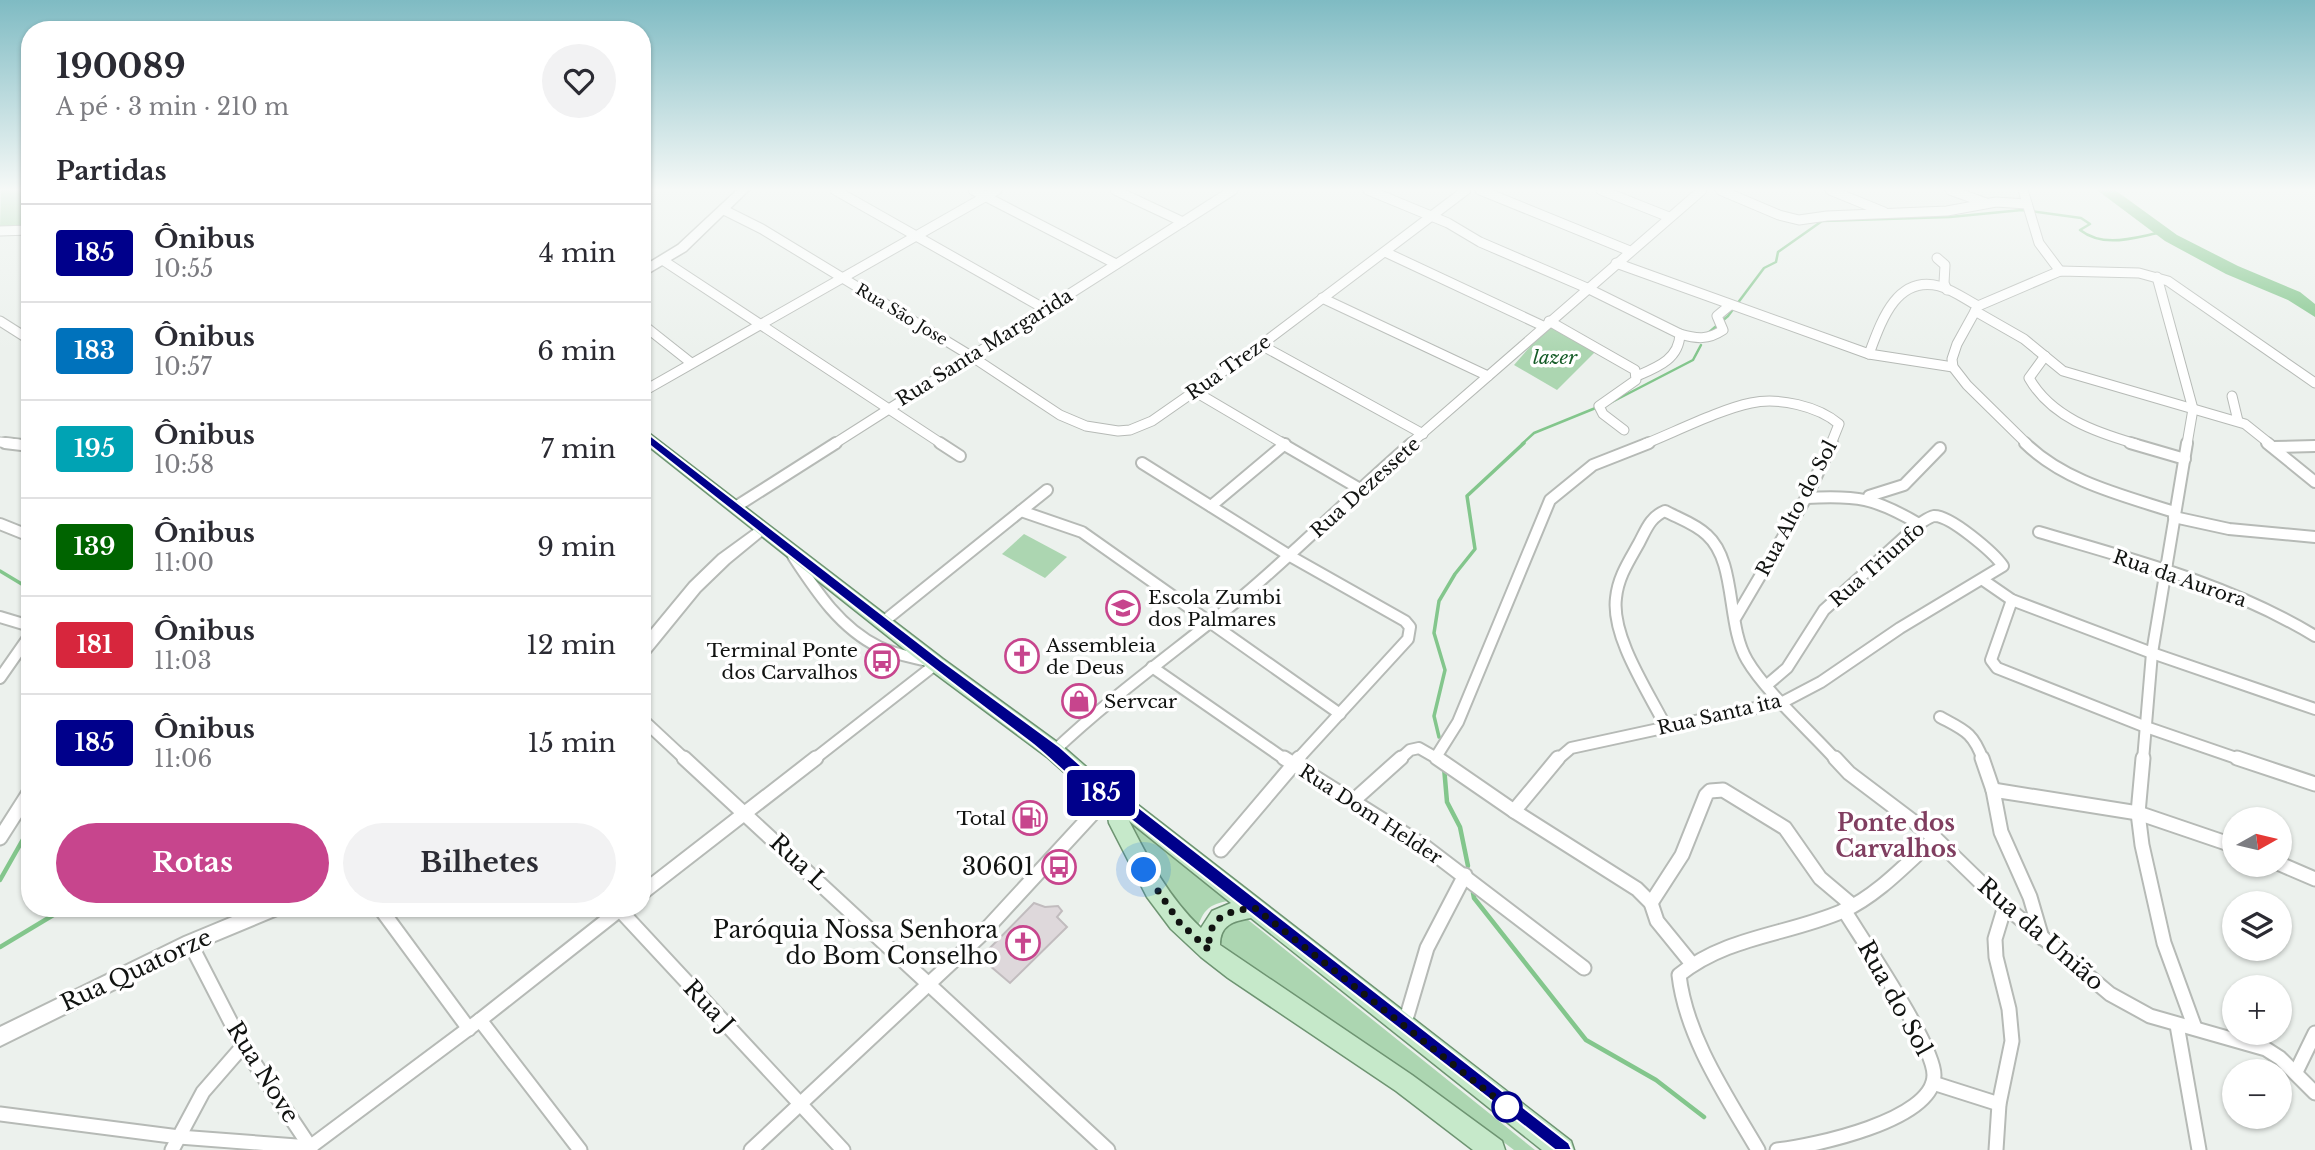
<!DOCTYPE html>
<html lang="pt">
<meta charset="utf-8">
<style>
body{margin:0;font-family:"Libre Baskerville",serif;background:#f2f2f3;color:#2b2b33;height:100vh;display:flex;flex-direction:column;font-size:26px;white-space:nowrap}
*{box-sizing:border-box;margin:0}
p{font-size:23px;color:#7c7c81}
.icon{flex:none;width:38px;height:38px;fill:none;stroke:currentColor;stroke-width:2;stroke-linecap:round;stroke-linejoin:round}
.map{position:relative;flex:1;overflow:hidden}
.details{position:absolute;left:21px;top:21px;width:630px;height:896px;display:flex;flex-direction:column;background:#fff;border-radius:28px;box-shadow:0 2px 5px #0004}
.details>*{flex:none}
.badge{padding:0 14px;border-radius:5px;font-size:24px;line-height:46px}
.needle{width:46px;rotate:82deg}
.controls{position:absolute;left:2222px;top:807px;display:grid;gap:14px}
.controls a{display:grid;place-items:center;width:70px;height:70px;border-radius:50%;background:#fff;box-shadow:0 2px 5px #0004;font-size:35px}
.you{position:absolute;width:35px;height:35px;margin:-18px;border:5px solid #fff;border-radius:50%;background:#1a73e8;box-shadow:0 0 0 10px #1a73e833}
.map>.badge{position:absolute;translate:-50% -50%;box-shadow:0 0 0 4px #fff}
h2{padding:0 35px;font-size:26px;line-height:63px}
.round{display:grid;place-items:center;flex:none;width:74px;height:74px;border-radius:37px;background:#f2f2f3}
.head{display:flex;align-items:center;justify-content:space-between;height:119px;padding:0 35px}
h1{font-size:33px;font-weight:800;line-height:52px}
.button{display:flex;gap:14px;margin-top:auto;padding:14px 35px}
.button a{flex:1;height:80px;border-radius:42px;background:#c7458d;color:#fff;font-size:28px;font-weight:800;line-height:80px;text-align:center}
.button a+a{background:#f2f2f3;color:#2b2b33}
ul{padding:0;list-style:none}
li{display:flex;align-items:center;gap:21px;height:98px;padding:0 35px;border-top:2px solid #e1e1e2}
li div{flex:1}
li b{display:block;font-size:26px}
li em{font-style:normal}
li .badge{min-width:77px;font-weight:700;text-align:center}
.map>svg:first-child{display:block}
</style>
<div class="map">
<svg width="2315" height="1150" viewBox="0 0 2315 1150">
<rect width="100%" height="100%" fill="#ecf1ed"/>
<g fill="#acd6b1">
<path d="M 1,190 L 30,190 L 30,229 L 0,228 Z"/>
<path d="M 1550,324 L 1597,350 L 1557,390 L 1514,365 Z"/>
<path d="M 1024,534 L 1067,557 L 1045,578 L 1002,554 Z"/>
<path d="M 1122,816 L 1235,900 C 1210,903 1203,908 1196,933 L 1166,897 Z"/>
<path d="M 1241,917 L 1247,919 L 1535,1150 L 1514,1150 L 1437,1092 L 1226,949 L 1219,941 L 1218,932 Z"/>
</g>
<g fill="none" stroke-linecap="round" stroke-linejoin="round">
<g stroke="#83c68c" stroke-width="2.5">
<path d="M 642,262 L 648,260"/>
<path d="M 1707,334 L 1728,316 L 1764,268 L 1776,262 L 1778,252 L 1822,221 L 1950,217 L 2022,210 L 2081,218 L 2090,224 L 2080,230 C 2105,249 2135,237 2163,232"/>
<path d="M 1608,404 L 1693,360 L 1701,345"/>
<path d="M 1522,444 L 1534,433 L 1598,407"/>
</g>
<g stroke="#83c68c" stroke-width="3.5">
<path d="M 0,571 L 30,589"/>
<path d="M 1439,737 L 1434,716 L 1445,670 L 1434,633 L 1439,601 L 1455,574 L 1475,549 L 1467,496 L 1524,443"/>
</g>
<g stroke="#83c68c" stroke-width="4.5">
<path d="M 1444,767 L 1447,802 L 1460,827 L 1468,866"/>
<path d="M 0,880 L 30,827"/>
<path d="M 1473,893 L 1474,898 L 1586,1040 L 1656,1080 L 1704,1117"/>
<path d="M 0,947 L 65,908"/>
</g>
<path fill="#83c68c" fill-rule="evenodd" d="M 2097,190 L 2115,190 L 2177,235 L 2238,266 L 2300,292 L 2315,304 L 2315,317 L 2288,300 L 2226,274 L 2165,241 Z"/>
</g>
<path fill="#ded8db" stroke="#c1bcbe" stroke-width="2" d="M 1034,903 L 1045,907 L 1058,906 L 1062,911 L 1057,917 L 1067,927 L 1010,983 L 989,965 L 983,955 Z"/>
<g fill="none" stroke-linecap="round" stroke-linejoin="round">
<g stroke="#b6bab6" stroke-width="11">
<g id="minor-far2">
<path d="M 835,190 L 1045,309"/>
<path d="M 973,190 L 1116,264"/>
<path d="M 1115,190 L 1183,222"/>
<path d="M 1368,190 L 1448,223 L 1480,242 L 1587,288 L 1680,334 C 1679,359 1658,367 1637,376"/>
<path d="M 1480,190 L 1630,251"/>
<path d="M 1601,190 L 1669,217"/>
<path d="M 1720,190 L 1779,215 L 1799,220 L 1827,216 L 1947,211 L 1996,202 L 2027,204"/>
<path d="M 1830,190 L 1884,212"/>
<path d="M 1950,190 L 1986,203"/>
<path d="M 2023,190 L 2039,243 L 2060,271"/>
<path d="M 724,210 L 762,229 L 971,356 L 1060,415 L 1086,426 L 1118,431 L 1130,430 L 1152,421 L 1261,345 L 1466,190"/>
<path d="M 0,231 L 30,230"/>
<path d="M 1385,252 L 1543,326"/>
<path d="M 1937,258 L 1945,265 L 1944,283 L 1947,290"/>
<path d="M 664,261 L 942,444"/>
<path d="M 1616,263 L 1869,354 L 1953,367"/>
<path d="M 2157,277 L 2193,409 L 2187,444"/>
<path d="M 1322,298 L 1488,376"/>
<path d="M 1975,311 L 2024,339 L 2063,371 L 2245,424 L 2270,444"/>
<path d="M 0,321 L 30,340"/>
<path d="M 1549,321 L 1635,370 L 1636,380 L 1599,406 L 1603,414 L 1624,430"/>
<path d="M 642,324 L 690,362"/>
<path d="M 1680,334 C 1697,339 1708,340 1723,330 L 1717,316 L 1729,306"/>
<path d="M 1261,345 L 1423,434"/>
<path d="M 1869,354 C 1881,322 1896,275 1939,286 C 1953,290 1965,299 1978,306"/>
<path d="M 2045,356 L 2029,378 C 2051,417 2095,432 2136,444"/>
<path d="M 1194,391 L 1284,444"/>
<path d="M 642,392 L 997,190"/>
<path d="M 2232,396 L 2238,421"/>
<path d="M 0,442 L 18,444"/>
<path d="M 834,444 L 1233,190"/>
<path d="M 1410,444 L 1702,190"/>
<path d="M 1645,444 C 1675,432 1721,409 1751,403 C 1778,397 1818,406 1839,424 L 1831,444"/>
<path d="M 2027,444 L 1967,385 L 1953,367 L 1952,359 L 1957,344 L 1978,306 L 2060,271 L 2139,273 L 2168,281 L 2315,383"/>
</g>
</g>
<g stroke="#b6bab6" stroke-width="14">
<g id="minor-far1">
<path d="M 5,443 L 30,446"/>
<path d="M 940,443 L 960,456"/>
<path d="M 1281,443 L 1360,489"/>
<path d="M 2025,443 C 2065,482 2122,495 2174,512"/>
<path d="M 2130,443 L 2185,459"/>
<path d="M 2267,443 L 2315,482"/>
<path d="M 2274,447 L 2315,446"/>
<path d="M 1142,463 L 1290,556 L 1405,621 L 1410,627 L 1408,639 L 1297,760"/>
<path d="M 1869,496 L 1904,485 L 1940,448"/>
<path d="M 1806,498 C 1857,495 1875,498 1919,524"/>
<path d="M 737,506 L 836,443"/>
<path d="M 1211,506 L 1285,444"/>
<path d="M 1021,511 L 1082,532 L 1340,714"/>
<path d="M 2174,517 L 2229,529 L 2315,537"/>
<path d="M 0,524 L 30,536"/>
<path d="M 2039,532 C 2134,560 2229,584 2315,636"/>
<path d="M 793,556 C 816,591 840,628 879,647 C 894,654 911,657 927,661"/>
<path d="M 1983,580 L 2012,600 L 2152,653 L 2315,709"/>
<path d="M 2012,600 L 1991,660 L 1997,668 L 2146,727 L 2242,760"/>
<path d="M 0,617 L 30,626"/>
<path d="M 1736,617 L 1806,498 L 1832,443"/>
<path d="M 883,622 L 1047,490"/>
<path d="M 1152,667 L 1286,760"/>
<path d="M 0,678 L 30,635"/>
<path d="M 1940,717 C 1964,730 1973,732 1983,760"/>
<path d="M 642,719 L 686,760"/>
<path d="M 1666,727 C 1649,693 1611,637 1616,598 C 1618,577 1629,561 1639,543 C 1646,530 1650,517 1665,511 C 1678,518 1696,524 1707,535 C 1737,562 1726,624 1747,660 C 1765,691 1811,732 1836,760"/>
<path d="M 1054,751 C 1113,695 1180,648 1243,596 C 1301,547 1354,493 1412,443"/>
<path d="M 1436,757 L 1458,722 L 1550,500 L 1593,465 L 1649,443"/>
<path d="M 813,760 L 936,664"/>
<path d="M 1399,760 L 1410,750 L 1419,748 L 1440,760"/>
<path d="M 1557,760 L 1571,748 L 1783,702 L 1821,682 L 1900,628 L 2003,566 C 1994,553 1950,515 1934,516 C 1929,517 1924,521 1919,524 L 1824,610 L 1787,668 L 1767,685"/>
<path d="M 2143,760 L 2152,653 L 2187,443"/>
</g>
</g>
<g stroke="#b6bab6" stroke-width="17">
<g id="minor">
<path d="M 684,758 L 1108,1150"/>
<path d="M 1284,758 L 1424,846 L 1584,968"/>
<path d="M 1437,758 L 1514,811 L 1637,889 L 1651,903 L 1657,921 L 1692,964"/>
<path d="M 1835,758 L 1849,773 L 1935,838 L 2005,906 L 2110,994 L 2150,1016 L 2266,1049 L 2280,1058 L 2315,1093"/>
<path d="M 1982,758 L 1993,790"/>
<path d="M 2143,758 L 2138,813 L 2142,845 L 2164,943 L 2195,1028"/>
<path d="M 2237,758 L 2315,784"/>
<path d="M 1353,801 L 1401,758"/>
<path d="M 1514,811 L 1558,758"/>
<path d="M 0,838 L 30,791"/>
<path d="M 1221,850 L 1299,758"/>
<path d="M 2280,864 L 2315,879"/>
<path d="M 642,893 L 816,758"/>
<path d="M 1651,903 L 1682,855 L 1706,795 L 1710,791 L 1723,790 L 1785,828 L 1820,878 L 1852,905"/>
<path d="M 380,908 L 469,1029"/>
<path d="M 618,908 L 843,1150"/>
<path d="M 2042,938 L 2030,897 L 2001,832 L 1993,790 L 2138,813 L 2235,846"/>
<path d="M 190,943 L 243,1046 L 311,1148"/>
<path d="M 480,1020 L 580,1150"/>
<path d="M 2177,1025 L 2199,1150"/>
<path d="M 1404,1026 L 1427,948 L 1465,875"/>
<path d="M 2296,1072 L 2315,1033"/>
<path d="M 1933,1083 L 1999,1104"/>
<path d="M 0,1114 L 179,1137 L 310,1147"/>
<path d="M 310,1147 L 480,1020 L 622,908"/>
<path d="M 172,1150 L 203,1092 L 243,1046"/>
<path d="M 751,1150 L 980,936 L 1107,798"/>
<path d="M 1758,1150 C 1727,1097 1686,1037 1679,975 C 1727,936 1788,935 1843,911 C 1878,895 1907,863 1935,838"/>
<path d="M 1777,1150 C 1812,1146 1934,1121 1934,1075 C 1934,1045 1863,941 1844,910"/>
<path d="M 1996,1150 L 1999,1104 L 2012,1041 L 2009,1009 L 1996,957 L 1995,939 L 2005,906"/>
</g>
</g>
<g stroke="#b6bab6" stroke-width="4">
<g id="tertiary">
<path d="M 763,523 L 770,528 L 768,531 L 729,563 L 700,591 L 647,656 L 642,658 L 642,641 L 690,583 L 719,555 Z"/>
<path d="M 254,908 L 283,908 L 280,914 L 196,949 L 0,1046 L 0,1027 L 184,937 Z"/>
</g>
</g>
<g stroke="#b6bab6" stroke-width="3">
<path id="secondary" d="M 737,190 L 749,190 L 686,251 L 642,277 L 642,267 L 678,245 Z"/>
</g>
<g stroke="#6e9472" stroke-width="3">
<path id="primary" d="M 642,428 L 943,659 L 1061,745 L 1123,799 L 1138,805 L 1571,1141 L 1574,1150 L 1542,1150 L 1251,918 C 1233,921 1220,925 1220,945 L 1412,1075 L 1502,1141 L 1505,1150 L 1473,1150 L 1396,1091 L 1228,978 L 1201,957 L 1171,929 L 1147,897 L 1109,823 L 1107,810 L 1047,757 L 929,669 L 642,441 ZM 1129,821 L 1231,903 L 1212,911 L 1201,928 C 1169,898 1149,860 1129,821 Z"/>
</g>
<use href="#minor-far2" stroke="#fff" stroke-width="9"/>
<use href="#minor-far1" stroke="#fff" stroke-width="10"/>
<use href="#minor" stroke="#fff" stroke-width="13"/>
<use href="#tertiary" fill="#fff" fill-rule="evenodd"/>
<use href="#secondary" fill="#fff" fill-rule="evenodd"/>
<use href="#primary" fill="#c6e9ca" fill-rule="evenodd"/>
</g>
<linearGradient id="sky" x2="0" y2="1"><stop stop-color="#7fbbc3"/><stop offset="0.54" stop-color="#f6f9f7"/><stop offset="1" stop-color="#f6f9f7" stop-opacity="0"/></linearGradient>
<rect width="2315" height="351" fill="url(#sky)"/>
<path fill="#00008b" stroke="#fff" stroke-width="2" d="M 642,429 L 941,660 L 1060,747 L 1121,801 L 1137,806 L 1569,1143 L 1572,1150 L 1555,1150 L 1126,816 C 1092,804 1059,764 1030,742 C 897,642 768,539 638,436 L 636,433 Z"/>
<g fill="none" stroke-linecap="round" stroke-linejoin="round">
<path stroke="#111311" stroke-width="7" stroke-dasharray="0 12.6" d="M 1144,870 L 1179,922 L 1209,950 C 1207,917 1226,911 1255,908 L 1507,1107"/>
</g>
<defs>
<g id="school-ring" transform="scale(1.75)"><circle r="9.5" fill="#fff" stroke="#c7458d" stroke-width="1.5"/><path d="M0-5L7-2L0 1L-7-2ZM-4 1L0 2.5L4 1V4Q0 6-4 4Z" fill="#c7458d"/></g>
<g id="church-ring" transform="scale(1.75)"><circle r="9.5" fill="#fff" stroke="#c7458d" stroke-width="1.5"/><path d="M-1.2-6h2.4v3.5h3.3v2.4h-3.3V6h-2.4V-.1h-3.3v-2.4h3.3Z" fill="#c7458d"/></g>
<g id="bus-ring" transform="scale(1.75)"><circle r="9.5" fill="#fff" stroke="#c7458d" stroke-width="1.5"/><path d="M-5-6H5V4H4V6H2V4H-2V6H-4V4H-5ZM-3.5-4V0h7V-4ZM-3.5 1.2v1.5H-2V1.2ZM2 1.2v1.5H3.5V1.2Z" fill="#c7458d"/></g>
<g id="shop-ring" transform="scale(1.75)"><circle r="9.5" fill="#fff" stroke="#c7458d" stroke-width="1.5"/><path d="M-5-2.5h2.3a2.7 3.5 0 0 1 5.4 0H5L5.5 6h-11ZM-1.5-2.5h3a1.5 2.3 0 0 0-3 0Z" fill="#c7458d"/></g>
<g id="fuel-ring" transform="scale(1.75)"><circle r="9.5" fill="#fff" stroke="#c7458d" stroke-width="1.5"/><path d="M-5.5-6h7V0h2V4h1.3V-2.5L3-4.5l.8-.8L6-3V5H2.5V1h-1V6h-7ZM-4.2-4.7v3.2H.2V-4.7Z" fill="#c7458d"/></g>
</defs>
<g fill-rule="evenodd">
<use href="#school-ring" x="1123" y="608"/>
<use href="#church-ring" x="1022" y="656"/>
<use href="#bus-ring" x="882" y="661"/>
<use href="#shop-ring" x="1079" y="701"/>
<use href="#fuel-ring" x="1030" y="818"/>
<use href="#bus-ring" x="1059" y="867"/>
<use href="#church-ring" x="1023" y="943"/>
</g>
<circle fill="#fff" stroke="#00008b" stroke-width="3.5" cx="1507" cy="1107" r="14"/>
<g text-anchor="middle" stroke-width="7" stroke-linejoin="round" paint-order="stroke">
<g font-size="16" fill="#111311" stroke="#fff">
<text transform="translate(902 314) rotate(31)" y="6">Rua São Jose</text>
</g>
<g font-size="19" fill="#111311" stroke="#fff">
<text transform="translate(984 347) rotate(-32)" y="7">Rua Santa Margarida</text>
<text transform="translate(1228 367) rotate(-35)" y="7">Rua Treze</text>
<text transform="translate(1365 487) rotate(-42)" y="7">Rua Dezessete</text>
<text transform="translate(1796 508) rotate(-62)" y="7">Rua Alto do Sol</text>
<text transform="translate(1877 564) rotate(-41)" y="7">Rua Triunfo</text>
<text transform="translate(2180 578) rotate(19)" y="7">Rua da Aurora</text>
<text transform="translate(1719 714) rotate(-13)" y="7">Rua Santa ita</text>
<text transform="translate(1371 814) rotate(33)" y="7">Rua Dom Helder</text>
</g>
<g font-size="19" font-style="italic" fill="#155c27" stroke="#fff">
<text x="1555" y="364">lazer</text>
</g>
<g font-size="19" fill="#111311" stroke="#fff" text-anchor="start">
<text x="1148" y="604">Escola Zumbi<tspan x="1148" dy="22">dos Palmares</tspan></text>
<text x="1046" y="652">Assembleia<tspan x="1046" dy="22">de Deus</tspan></text>
<text x="858" y="657" text-anchor="end">Terminal Ponte<tspan x="858" dy="22">dos Carvalhos</tspan></text>
<text x="1104" y="708">Servcar</text>
<text x="1006" y="825" text-anchor="end">Total</text>
</g>
<g font-size="23" font-weight="bold" fill="#803e60" stroke="#fff">
<text x="1896" y="831">Ponte dos<tspan x="1896" dy="26">Carvalhos</tspan></text>
</g>
<g font-size="23" fill="#111311" stroke="#fff">
<text transform="translate(799 862) rotate(43)" y="8">Rua L</text>
<text transform="translate(2041 934) rotate(41)" y="8">Rua da União</text>
<text transform="translate(136 970) rotate(-25)" y="8">Rua Quatorze</text>
<text transform="translate(1895 998) rotate(61)" y="8">Rua do Sol</text>
<text transform="translate(709 1006) rotate(47)" y="8">Rua J</text>
<text transform="translate(263 1072) rotate(58)" y="8">Rua Nove</text>
</g>
<g font-size="23" fill="#111311" stroke="#fff" text-anchor="end">
<text x="1034" y="875">30601</text>
<text x="998" y="938">Paróquia Nossa Senhora<tspan x="998" dy="26">do Bom Conselho</tspan></text>
</g>
</g>
</svg>
<div class="controls">
<a><svg class="needle" viewBox="-14 -14 28 28"><path d="M0-13l5 13h-10z" fill="#e53935"/><path d="M0 13l5-13h-10z" fill="#7c7c81"/></svg></a>
<a><svg class="icon" aria-label="layers" viewBox="0 0 24 24"><path d="M12 4l9 5-9 5-9-5zM3 14l9 5 9-5"/></svg></a>
<a>+</a>
<a>−</a>
</div>
<div class="you" style="left:1144px;top:870px"></div>
<b class="badge" style="left:1101px;top:793px;background:#00008b;color:#fff">185</b>
<section class="details">
<div class="head"><div><h1>190089</h1><p>A pé · 3 min · 210 m</p></div><a class="round"><svg class="icon" aria-label="heart" viewBox="0 0 24 24"><path d="M12 20l-8-8c-3-5 5-10 8-4 3-6 11-1 8 4z"/></svg></a></div>
<h2>Partidas</h2>
<ul>
<li><span class="badge" style="background:#00008b;color:#fff">185</span><div><b>Ônibus</b><p>10:55</p></div><em>4 min</em></li>
<li><span class="badge" style="background:#0072bc;color:#fff">183</span><div><b>Ônibus</b><p>10:57</p></div><em>6 min</em></li>
<li><span class="badge" style="background:#00a3b4;color:#fff">195</span><div><b>Ônibus</b><p>10:58</p></div><em>7 min</em></li>
<li><span class="badge" style="background:#006400;color:#fff">139</span><div><b>Ônibus</b><p>11:00</p></div><em>9 min</em></li>
<li><span class="badge" style="background:#d7263d;color:#fff">181</span><div><b>Ônibus</b><p>11:03</p></div><em>12 min</em></li>
<li><span class="badge" style="background:#00008b;color:#fff">185</span><div><b>Ônibus</b><p>11:06</p></div><em>15 min</em></li>
</ul>
<div class="button"><a>Rotas</a><a>Bilhetes</a></div>
</section>
</div>
